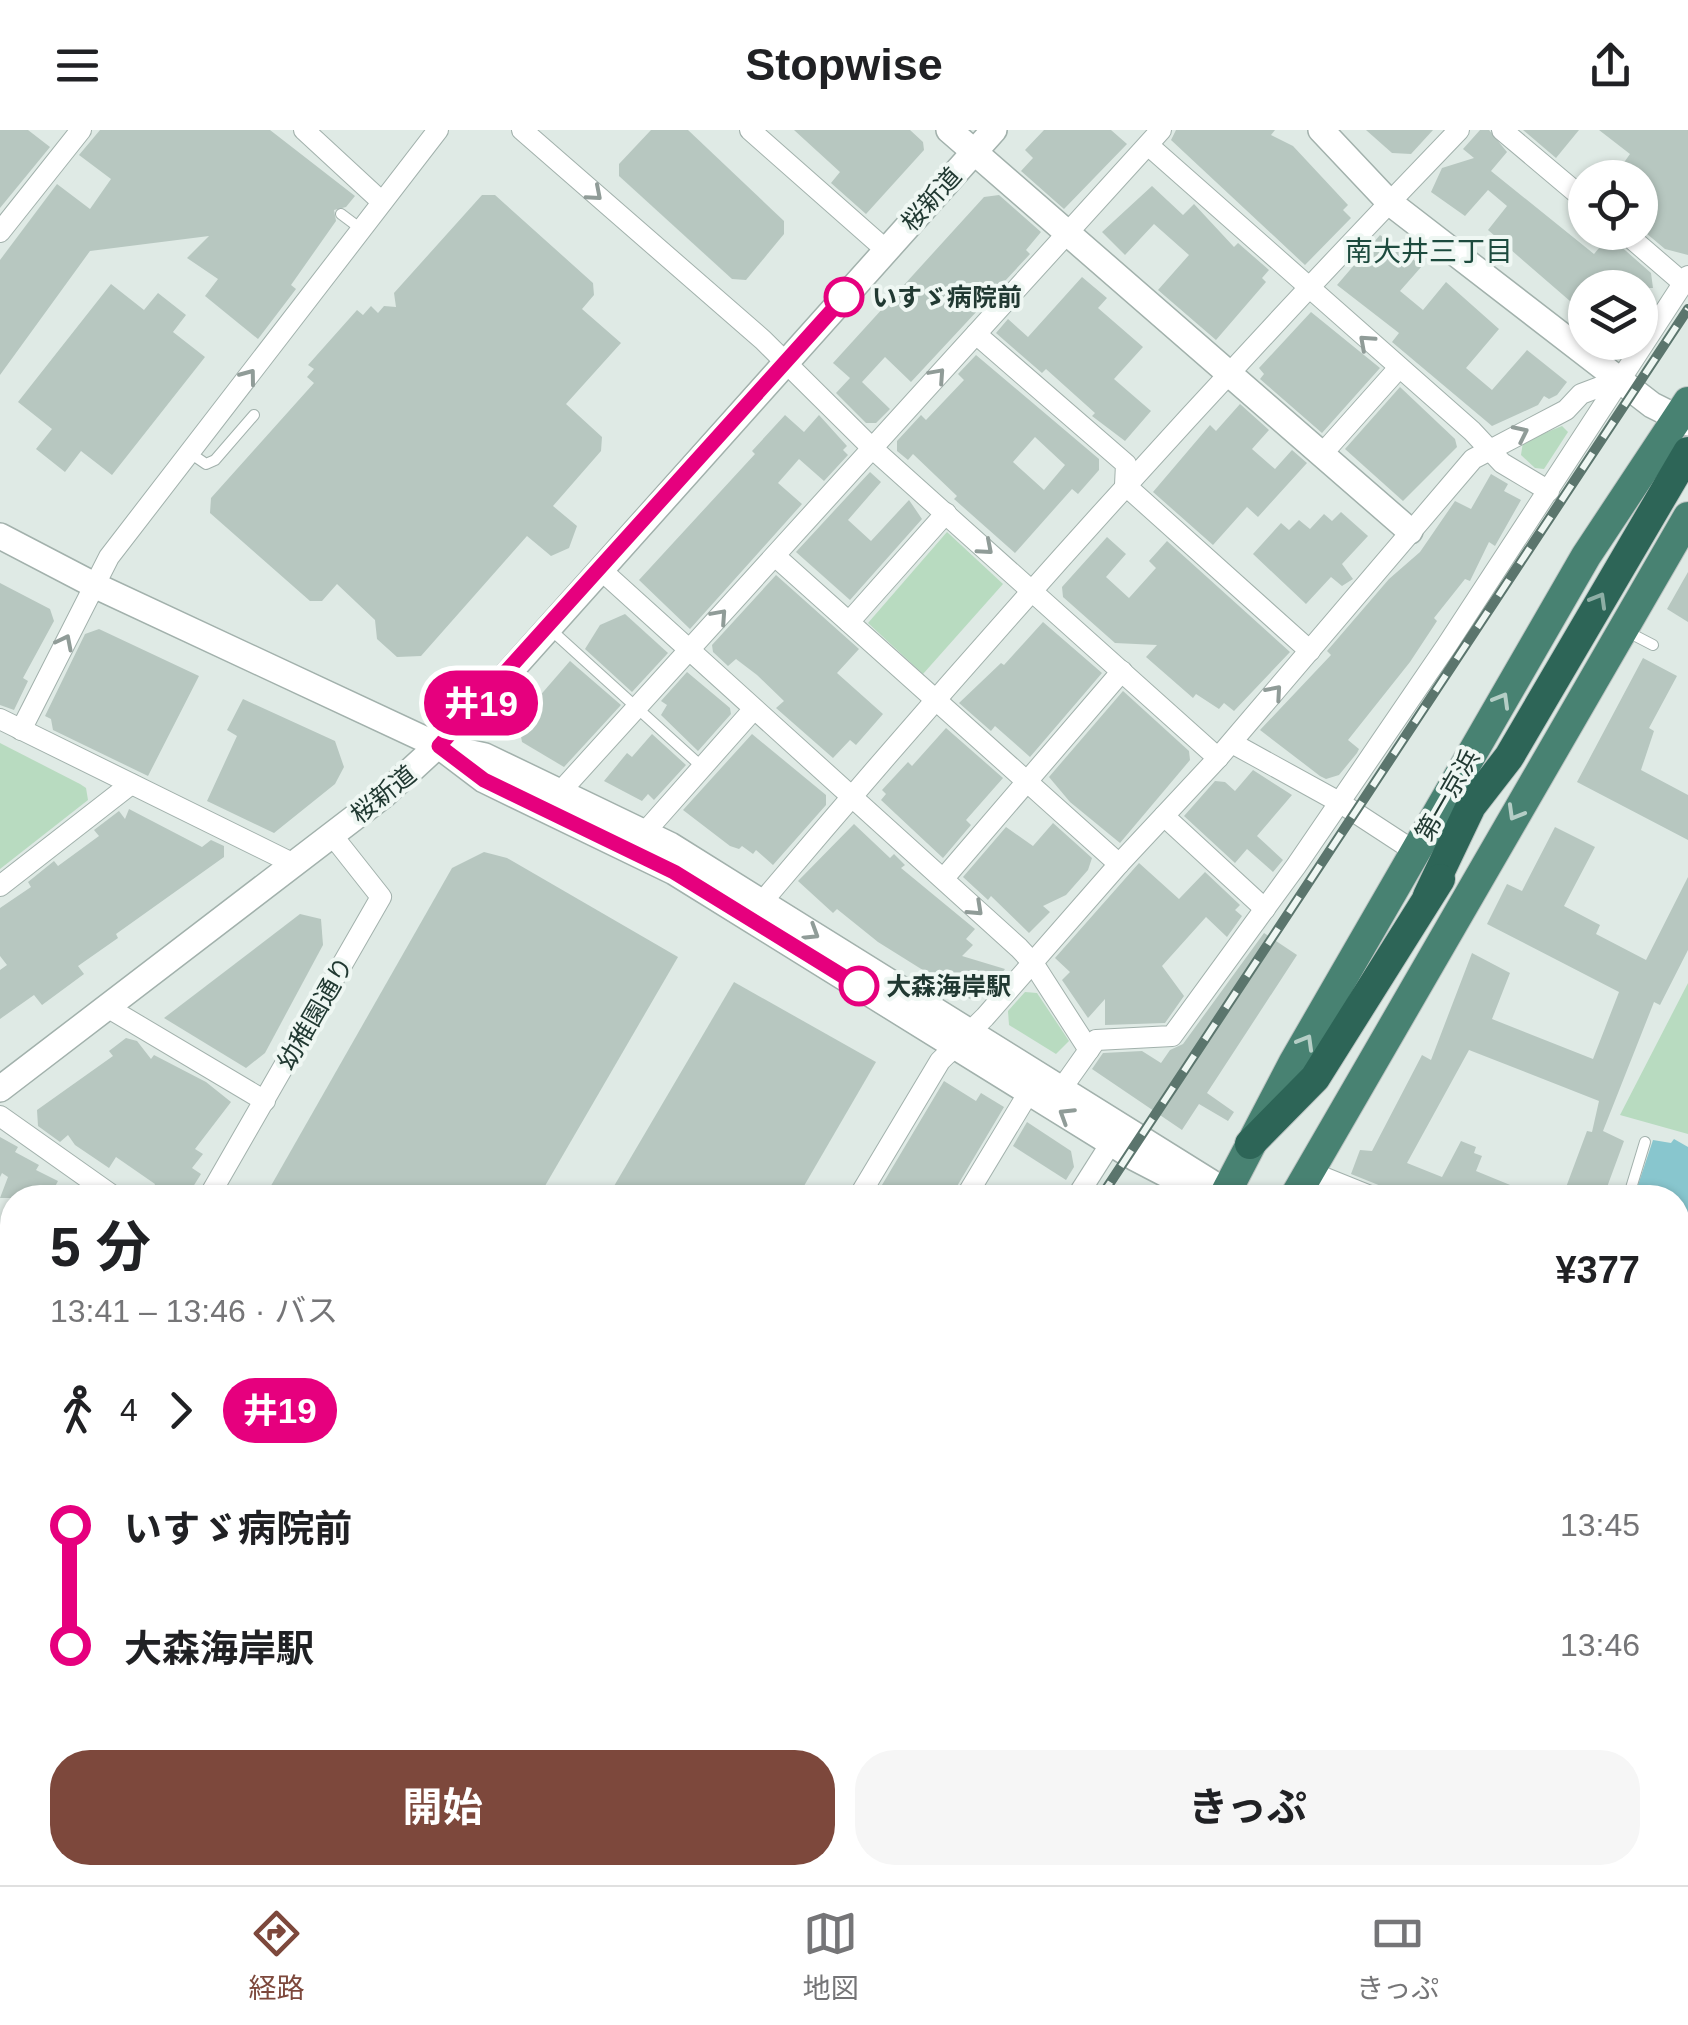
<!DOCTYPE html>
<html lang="ja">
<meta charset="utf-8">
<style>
body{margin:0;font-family:Arial,"Noto Sans JP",sans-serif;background:#f6f6f6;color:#202124;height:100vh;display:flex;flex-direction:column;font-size:38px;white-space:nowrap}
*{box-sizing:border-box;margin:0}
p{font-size:32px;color:#757577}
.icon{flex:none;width:55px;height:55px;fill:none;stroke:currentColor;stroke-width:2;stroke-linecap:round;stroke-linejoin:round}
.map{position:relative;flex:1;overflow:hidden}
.panel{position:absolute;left:0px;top:1055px;width:1690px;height:700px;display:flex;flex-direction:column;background:#fff;border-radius:40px 40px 0 0;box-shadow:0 2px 8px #0004}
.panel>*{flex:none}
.badge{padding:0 20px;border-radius:32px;font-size:35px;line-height:65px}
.controls{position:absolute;left:1568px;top:30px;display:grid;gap:20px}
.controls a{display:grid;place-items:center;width:90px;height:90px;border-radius:50%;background:#fff;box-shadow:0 2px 8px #0004;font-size:50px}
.map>.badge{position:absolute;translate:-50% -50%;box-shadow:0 0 0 5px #fff}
.legs{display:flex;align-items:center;gap:15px;height:110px;padding:0 50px;font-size:32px}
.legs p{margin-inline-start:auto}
.headline{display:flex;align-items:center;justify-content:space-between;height:170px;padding:0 50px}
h1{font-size:55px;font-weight:700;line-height:75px}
.action{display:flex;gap:20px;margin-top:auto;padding:20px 50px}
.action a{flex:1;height:115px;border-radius:40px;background:#7d483c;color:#fff;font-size:40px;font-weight:700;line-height:115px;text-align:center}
.action a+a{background:#f6f6f6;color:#202124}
ul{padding:0 50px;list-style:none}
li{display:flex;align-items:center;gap:35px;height:120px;font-size:38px}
li i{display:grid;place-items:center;width:15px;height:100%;margin:0 12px;background:currentColor}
li i::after{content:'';width:25px;height:25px;margin:-12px;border:8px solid;border-radius:50%;background:#fff}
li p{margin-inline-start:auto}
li:first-child i{background:linear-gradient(#0000 50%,currentColor 0)}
li:last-child i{background:linear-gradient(currentColor 50%,#0000 0)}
header{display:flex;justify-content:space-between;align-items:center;height:130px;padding:0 50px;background:#fff;font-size:45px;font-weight:700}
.tab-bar{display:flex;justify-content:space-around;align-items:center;height:140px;border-top:2px solid #e0e0e0;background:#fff;font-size:28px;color:#757577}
.tab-bar a{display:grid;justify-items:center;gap:5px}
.tab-bar .on{color:#7d483c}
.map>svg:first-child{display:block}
</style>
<header><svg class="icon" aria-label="menu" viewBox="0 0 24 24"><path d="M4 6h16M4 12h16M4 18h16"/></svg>Stopwise<svg class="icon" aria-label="share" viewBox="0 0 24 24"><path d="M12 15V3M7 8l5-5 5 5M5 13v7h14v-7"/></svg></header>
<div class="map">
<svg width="1688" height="1755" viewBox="0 0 1688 1755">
<rect width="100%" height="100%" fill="#dfeae5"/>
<g fill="#b8dbc0">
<path d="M 1562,296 L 1568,302 L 1544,339 L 1535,338 L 1521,325 L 1523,312 Z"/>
<path d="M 947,402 L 1003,454 L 923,544 L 868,493 Z"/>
<path d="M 0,613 L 80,654 L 86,658 L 88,670 L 0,739 Z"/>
<path d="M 1688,853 L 1688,1004 L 1620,985 Z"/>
<path d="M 1025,862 L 1037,863 L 1069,911 L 1056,924 L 1009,895 L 1008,881 Z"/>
</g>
<path fill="#88c6ce" d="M 1674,1009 L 1688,1017 L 1688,1755 L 1394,1755 L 1399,1742 L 1678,1742 L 1678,1068 L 1634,1067 L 1653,1010 L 1671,1013 Z"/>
<g fill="#b7c7c0" fill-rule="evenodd">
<path d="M 0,0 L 28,0 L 50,17 L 0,78 Z"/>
<path d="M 100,0 L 270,0 L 355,66 L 346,77 L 334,80 L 336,91 L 291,155 L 296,159 L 258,209 L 205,166 L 218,149 L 187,128 L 209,106 L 90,121 L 0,245 L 0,130 L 57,54 L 90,79 L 111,49 L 79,25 Z"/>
<path d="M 651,0 L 688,0 L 784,91 L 784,104 L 746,150 L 732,149 L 619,46 L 619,34 Z"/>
<path d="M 794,0 L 910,0 L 923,12 L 924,20 L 866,84 L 831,53 L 840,42 Z"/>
<path d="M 1044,0 L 1111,0 L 1127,14 L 1064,79 L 1021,41 L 1033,28 L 1025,20 Z"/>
<path d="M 1176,0 L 1275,0 L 1271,5 L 1293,16 L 1348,75 L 1343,80 L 1351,88 L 1305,135 L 1171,10 Z"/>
<path d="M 1366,0 L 1433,0 L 1411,24 L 1392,23 Z"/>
<path d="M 1480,0 L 1489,0 L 1507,22 L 1491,41 L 1594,124 L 1609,106 L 1651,143 L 1653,158 L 1643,158 L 1640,163 L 1640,158 L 1585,158 L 1585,184 L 1488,100 L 1507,76 L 1488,60 L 1465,86 L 1431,62 L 1442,38 L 1474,28 L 1463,19 Z"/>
<path d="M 1523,0 L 1579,0 L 1556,28 Z"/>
<path d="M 1599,0 L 1688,0 L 1688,125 L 1665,119 L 1640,98 L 1640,48 L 1613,48 L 1630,24 Z"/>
<path d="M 1152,56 L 1183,85 L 1194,74 L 1234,117 L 1238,113 L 1269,140 L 1262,148 L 1266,152 L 1216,210 L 1158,160 L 1189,125 L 1154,94 L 1125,125 L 1102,102 Z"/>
<path d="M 482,65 L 495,65 L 593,153 L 594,165 L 582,179 L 621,213 L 566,274 L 602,307 L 601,321 L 553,376 L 577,396 L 569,418 L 551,426 L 527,406 L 421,526 L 397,527 L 377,509 L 375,490 L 337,454 L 322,471 L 310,471 L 210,383 L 211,368 L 314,253 L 307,247 L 314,239 L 308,235 L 357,180 L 363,185 L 371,176 L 378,183 L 384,176 L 396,177 L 394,163 Z"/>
<path d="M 999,65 L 1041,102 L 1026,120 L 1030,124 L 911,252 L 885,227 L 862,252 L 890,279 L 876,293 L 866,293 L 836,263 L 850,248 L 833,233 L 984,67 Z"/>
<path d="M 1380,105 L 1422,136 L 1400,161 L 1423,180 L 1446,152 L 1499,199 L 1466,238 L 1492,260 L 1527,220 L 1567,252 L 1557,265 L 1549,269 L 1544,266 L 1538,275 L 1492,296 L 1392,212 L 1399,203 L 1337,155 Z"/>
<path d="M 1082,147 L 1107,168 L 1098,178 L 1143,217 L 1114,249 L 1151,281 L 1125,311 L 1092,286 L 1095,283 L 1046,239 L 1042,243 L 996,203 L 1008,189 L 1028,207 Z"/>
<path d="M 111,154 L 144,180 L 158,163 L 186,185 L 173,202 L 205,227 L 112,345 L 81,321 L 65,342 L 36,319 L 52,299 L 18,272 Z"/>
<path d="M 1311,182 L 1380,238 L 1322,303 L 1260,249 L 1264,244 L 1259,238 Z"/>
<path d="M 976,225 L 1099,329 L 1099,340 L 1078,364 L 1072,359 L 1015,423 L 954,369 L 957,366 L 913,324 L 908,330 L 897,321 L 897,311 L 921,285 L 926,290 L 964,250 L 958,244 ZM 1035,307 L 1065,335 L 1044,360 L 1013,332 Z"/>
<path d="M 1400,257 L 1455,309 L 1457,317 L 1403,371 L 1345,319 Z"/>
<path d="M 1240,274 L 1269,300 L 1252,319 L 1275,339 L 1292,320 L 1307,333 L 1258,387 L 1247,377 L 1213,415 L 1153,362 L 1210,295 L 1216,301 Z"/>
<path d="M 785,285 L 804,302 L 819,285 L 847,316 L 843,320 L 848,325 L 824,351 L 799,329 L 778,353 L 802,374 L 690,499 L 639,450 L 755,324 L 752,321 Z"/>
<path d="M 870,342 L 881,352 L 848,390 L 871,411 L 909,370 L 922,389 L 850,470 L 796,422 Z"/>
<path d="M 1491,344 L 1508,354 L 1504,361 L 1521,370 L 1495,416 L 1489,412 L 1470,451 L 1465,449 L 1434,488 L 1437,491 L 1410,532 L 1348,610 L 1359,619 L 1357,623 L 1339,645 L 1326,649 L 1320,646 L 1260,600 L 1331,525 L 1327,521 L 1389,449 L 1420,422 L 1455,371 L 1471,379 Z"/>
<path d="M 1341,382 L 1368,406 L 1342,434 L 1353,449 L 1342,456 L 1331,447 L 1306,474 L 1253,424 L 1281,393 L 1289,400 L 1299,390 L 1310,399 L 1324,384 L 1332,391 Z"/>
<path d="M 1107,407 L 1126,424 L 1106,447 L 1129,468 L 1156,438 L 1149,431 L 1167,411 L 1290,522 L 1234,581 L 1224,573 L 1219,579 L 1196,564 L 1193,568 L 1146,527 L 1157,515 L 1115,513 L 1063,467 L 1062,457 Z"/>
<path d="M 1688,442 L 1688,492 L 1667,479 Z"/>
<path d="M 776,445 L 859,519 L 837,543 L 883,584 L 856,615 L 850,610 L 833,628 L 776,578 L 784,571 L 757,545 L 736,529 L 728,536 L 713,522 L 712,515 Z"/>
<path d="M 0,453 L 50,479 L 54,491 L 23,548 L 28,551 L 14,580 L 0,575 Z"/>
<path d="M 625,484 L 668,523 L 632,562 L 585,519 L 600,495 Z"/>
<path d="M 1043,492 L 1102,543 L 1030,627 L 995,596 L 991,601 L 959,573 L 1001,533 L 1004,535 Z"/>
<path d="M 99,499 L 199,546 L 148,646 L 53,600 L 51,589 L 45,586 L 85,504 Z"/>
<path d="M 1643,528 L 1677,546 L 1649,598 L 1654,601 L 1641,640 L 1688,665 L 1688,710 L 1577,652 Z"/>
<path d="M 570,531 L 621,575 L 564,637 L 522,612 L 518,591 Z"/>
<path d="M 687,542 L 730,578 L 731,584 L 698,621 L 661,585 L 667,575 L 661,571 Z"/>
<path d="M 1123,561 L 1189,621 L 1190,630 L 1120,713 L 1070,672 L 1049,647 Z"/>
<path d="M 243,569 L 335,611 L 344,637 L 335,654 L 274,703 L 207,671 L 237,606 L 227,600 Z"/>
<path d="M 946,598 L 1003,648 L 966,690 L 971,695 L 943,728 L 881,670 L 886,664 L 882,660 L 908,632 L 912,636 Z"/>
<path d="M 652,604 L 686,635 L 654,670 L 648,664 L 642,671 L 604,651 L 627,623 L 632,627 Z"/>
<path d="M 752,604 L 826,665 L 826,675 L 773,735 L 756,720 L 753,724 L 742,716 L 739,719 L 730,716 L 683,680 Z"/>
<path d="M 1253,640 L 1292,665 L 1257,706 L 1283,730 L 1273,742 L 1247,719 L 1235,733 L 1184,686 L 1215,651 L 1225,652 L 1235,661 Z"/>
<path d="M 129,679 L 202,717 L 211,710 L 224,716 L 224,727 L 116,804 L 118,808 L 78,836 L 84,844 L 42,875 L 34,865 L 0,889 L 0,840 L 7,835 L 0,826 L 0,778 L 31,757 L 28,752 L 54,731 L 58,736 L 99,706 L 94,700 L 119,681 L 125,689 Z"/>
<path d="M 1053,693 L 1092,728 L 1088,740 L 1066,765 L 1043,776 L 1050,782 L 1029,803 L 991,766 L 988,770 L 963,747 L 1006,697 L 1033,716 Z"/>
<path d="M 854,694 L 890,728 L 894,724 L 905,735 L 901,738 L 975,799 L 966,809 L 973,815 L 962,826 L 1005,839 L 985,865 L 970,869 L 950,857 L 878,812 L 837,779 L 833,783 L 798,751 Z"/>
<path d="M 1555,697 L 1595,717 L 1564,776 L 1600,795 L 1596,804 L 1646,830 L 1688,747 L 1688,820 L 1660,875 L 1654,872 L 1603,1001 L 1624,1011 L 1603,1068 L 1562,1068 L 1587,1001 L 1592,1002 L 1599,971 L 1469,920 L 1407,1033 L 1442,1047 L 1461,1011 L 1476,1017 L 1474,1023 L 1482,1026 L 1476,1041 L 1542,1068 L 1389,1067 L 1381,1056 L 1351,1044 L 1360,1020 L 1372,1021 L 1422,925 L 1431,930 L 1472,823 L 1510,843 L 1492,889 L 1593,929 L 1619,862 L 1487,794 L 1507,754 L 1522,761 Z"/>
<path d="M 484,722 L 507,728 L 678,827 L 538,1068 L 264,1068 L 452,738 Z"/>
<path d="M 1139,733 L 1179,769 L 1205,742 L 1240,775 L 1235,780 L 1242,786 L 1227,807 L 1206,787 L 1162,836 L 1184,866 L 1165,893 L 1105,895 L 1105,869 L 1088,888 L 1062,850 L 1070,842 L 1055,828 Z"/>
<path d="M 300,784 L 321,789 L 323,815 L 265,923 L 246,938 L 164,888 Z"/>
<path d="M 1264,803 L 1297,825 L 1207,963 L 1234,982 L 1228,991 L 1199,974 L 1182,1000 L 1092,939 L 1103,923 L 1142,921 L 1161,933 L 1170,920 L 1183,914 Z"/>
<path d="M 734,852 L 876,932 L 797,1068 L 607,1068 Z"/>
<path d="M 126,908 L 137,911 L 151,929 L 154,925 L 206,952 L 231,972 L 195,1019 L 203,1024 L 192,1038 L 201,1044 L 186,1068 L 149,1068 L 155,1054 L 116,1027 L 109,1038 L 75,1015 L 68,1005 L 60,1012 L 38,996 L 37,980 L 113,926 L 109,921 Z"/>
<path d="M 944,951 L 976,971 L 981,963 L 1004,977 L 950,1068 L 890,1068 L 879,1060 Z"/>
<path d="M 1027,992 L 1071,1021 L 1074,1037 L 1066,1050 L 1013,1016 Z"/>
<path d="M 0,1007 L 18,1017 L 15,1022 L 39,1035 L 36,1040 L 58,1051 L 49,1068 L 0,1068 L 8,1047 L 2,1043 L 0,1047 Z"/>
</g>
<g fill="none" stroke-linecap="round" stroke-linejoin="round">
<g stroke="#a2b1ac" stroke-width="12">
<g id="service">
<path d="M 341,84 L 361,99"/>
<path d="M 190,323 L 206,334 L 215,330 L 254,285"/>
<path d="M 550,499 L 701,636"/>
<path d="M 1626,501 L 1653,515"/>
<path d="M 1628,1068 L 1645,1012"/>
<path d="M 121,1755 L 129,1742"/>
<path d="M 413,1755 L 422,1742"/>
<path d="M 1387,1755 L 1392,1742"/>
</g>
</g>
<g stroke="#a2b1ac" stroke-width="22">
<g id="minor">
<path d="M 304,0 L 382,72"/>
<path d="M 522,0 L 763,210 L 872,318 L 1218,628"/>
<path d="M 750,0 L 886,120"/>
<path d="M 1502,0 L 1585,70"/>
<path d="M 1148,15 L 1472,301 L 1502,333 L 1549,361"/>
<path d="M 0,102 L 81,0"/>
<path d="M 1624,102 L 1683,153"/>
<path d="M 976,204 L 1126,334 L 1125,355 L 1310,521"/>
<path d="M 1322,324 L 1397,240"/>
<path d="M 775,426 L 1119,734"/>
<path d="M 600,439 L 1019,818 L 1033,833 L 1089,920"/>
<path d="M 849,492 L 946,383"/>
<path d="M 0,589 L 294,734"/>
<path d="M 21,600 L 109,427 L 438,0"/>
<path d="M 1232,613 L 1339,672 L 1414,721"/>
<path d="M 560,662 L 1161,0"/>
<path d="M 1164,686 L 1265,779"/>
<path d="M 645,702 L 753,580"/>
<path d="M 944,748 L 1122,541"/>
<path d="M 0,756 L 131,654"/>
<path d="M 762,772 C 986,507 1218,250 1459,0"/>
<path d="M 107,877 L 265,971"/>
<path d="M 1062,958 L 1096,910 L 1172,906 L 1296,736 L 1447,515 L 1688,146"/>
<path d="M 0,986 L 116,1068"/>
<path d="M 1308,1041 L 1375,1068"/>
<path d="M 208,1068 L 381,767 L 332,705"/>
<path d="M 858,1068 L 940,931 L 985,887 L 1119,734 L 1218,628 L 1473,329 L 1566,280 L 1581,264 L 1618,250"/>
<path d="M 965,1068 L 1029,962"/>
<path d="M 1076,1068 L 1111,1013"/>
<path d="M 0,1186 L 12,1195"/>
<path d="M 0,1558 L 12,1567"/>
<path d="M 0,1681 L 12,1667"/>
<path d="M 202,1742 L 221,1755"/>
<path d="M 1124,1742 L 1151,1755"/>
<path d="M 243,1755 L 251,1742"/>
<path d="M 536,1755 L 543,1742"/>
<path d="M 687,1755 L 692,1742"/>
<path d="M 743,1755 L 748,1742"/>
</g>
</g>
<g stroke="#a2b1ac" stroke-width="28">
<g id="tertiary">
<path d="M 949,0 L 1410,401"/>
<path d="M 1321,0 L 1389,72 L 1652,275 L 1688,293"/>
<path d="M 0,406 L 94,455 L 439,616 L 485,626 L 670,715 L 1236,1068"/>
<path d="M 443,619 L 484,650 L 674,742 L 1135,1028 L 1212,1068"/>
<path d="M 0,959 L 384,665 L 472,584 L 994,0"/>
<path d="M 0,1364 L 12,1372"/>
<path d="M 505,1742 L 522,1755"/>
</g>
</g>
<g stroke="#bcc4c2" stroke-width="32">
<g id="trunk">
<path d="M 1223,1068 L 1294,932 L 1586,426 L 1688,272"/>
<path d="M 1294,1068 L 1688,387"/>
<path d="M 972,1755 L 976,1742"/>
<path d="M 1036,1755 L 1040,1742"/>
</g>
</g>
<g stroke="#bcc4c2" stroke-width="32">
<g id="motorway">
<path d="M 1428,766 L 1471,676 L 1509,627 L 1688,322"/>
<path d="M 1250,1014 L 1315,948 L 1440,749"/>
</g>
</g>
<use href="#service" stroke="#fff" stroke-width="10"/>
<use href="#minor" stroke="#fff" stroke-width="20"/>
<use href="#tertiary" stroke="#fff" stroke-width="25"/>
<use href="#trunk" stroke="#488272" stroke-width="30"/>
<use href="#motorway" stroke="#2d6557" stroke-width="30"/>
<g stroke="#5b756d" stroke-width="10">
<g id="rail">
<path d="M 1100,1068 L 1688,179"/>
<path d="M 718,1755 L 723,1742"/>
</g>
</g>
<use href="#rail" stroke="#eff7f3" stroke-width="6" stroke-dasharray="19" stroke-linecap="butt"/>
</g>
<defs><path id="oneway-chevron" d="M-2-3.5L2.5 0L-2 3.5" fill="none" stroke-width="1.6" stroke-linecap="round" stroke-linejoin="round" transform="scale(2.5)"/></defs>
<g stroke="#909c98">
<use href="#oneway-chevron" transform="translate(595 64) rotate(41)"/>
<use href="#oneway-chevron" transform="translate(1366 212) rotate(-138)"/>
<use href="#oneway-chevron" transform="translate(938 245) rotate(-48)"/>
<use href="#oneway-chevron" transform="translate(249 246) rotate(-53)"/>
<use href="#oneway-chevron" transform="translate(1521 303) rotate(-26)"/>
<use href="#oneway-chevron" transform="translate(986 418) rotate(41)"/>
<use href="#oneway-chevron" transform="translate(720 486) rotate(-48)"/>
<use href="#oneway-chevron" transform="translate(65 512) rotate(-63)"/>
<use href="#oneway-chevron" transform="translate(1275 562) rotate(-49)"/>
<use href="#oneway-chevron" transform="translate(976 779) rotate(43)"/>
<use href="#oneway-chevron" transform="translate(812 803) rotate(32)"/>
<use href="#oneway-chevron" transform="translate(1066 985) rotate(-148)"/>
</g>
<use stroke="#8eaea5" href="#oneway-chevron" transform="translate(1599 470) rotate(-60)"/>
<g stroke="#b5cec6">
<use href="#oneway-chevron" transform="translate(1502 570) rotate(-60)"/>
<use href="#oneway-chevron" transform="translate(1515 683) rotate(120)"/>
<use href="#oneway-chevron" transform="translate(1306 912) rotate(-60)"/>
</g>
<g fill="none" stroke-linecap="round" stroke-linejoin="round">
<g stroke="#fff" stroke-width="22">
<path id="line-1" d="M 844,167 L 439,616 L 484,650 L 674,742 L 859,856"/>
</g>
<use href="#line-1" stroke="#e6007e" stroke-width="15"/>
</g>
<g fill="#fff" stroke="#e6007e" stroke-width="5">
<circle cx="844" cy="167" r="18"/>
<circle cx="859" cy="856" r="18"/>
</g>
<g text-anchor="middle" stroke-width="8" stroke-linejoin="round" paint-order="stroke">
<g font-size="25" fill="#213932" stroke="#eff7f3">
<text transform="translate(931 69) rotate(-48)" y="9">桜新道</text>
<text transform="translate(383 664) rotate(-39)" y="9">桜新道</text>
<text transform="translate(1447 665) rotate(-60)" y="9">第一京浜</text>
<text transform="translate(315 883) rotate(-60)" y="9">幼稚園通り</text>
</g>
<g font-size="25" font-weight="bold" fill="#213932" stroke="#eff7f3" text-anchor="start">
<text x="872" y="176">いすゞ病院前</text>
<text x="886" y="865">大森海岸駅</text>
</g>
<g font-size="28" fill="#1d4b3e" stroke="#eff7f3">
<text x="1429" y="131">南大井三丁目</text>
</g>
</g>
</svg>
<div class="controls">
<a><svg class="icon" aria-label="locate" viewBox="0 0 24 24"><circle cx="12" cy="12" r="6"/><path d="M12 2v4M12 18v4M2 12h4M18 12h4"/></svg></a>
<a><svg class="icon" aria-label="layers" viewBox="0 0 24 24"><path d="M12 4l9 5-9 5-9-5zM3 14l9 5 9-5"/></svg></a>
</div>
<b class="badge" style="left:481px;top:573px;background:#e6007e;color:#fff">井19</b>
<section class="panel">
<div class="headline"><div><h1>5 分</h1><p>13:41 – 13:46 · バス</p></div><b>¥377</b></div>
<div class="legs"><svg class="icon" aria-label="walk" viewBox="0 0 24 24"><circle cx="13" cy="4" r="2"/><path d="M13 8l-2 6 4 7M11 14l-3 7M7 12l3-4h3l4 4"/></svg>4<svg class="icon" aria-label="forward" viewBox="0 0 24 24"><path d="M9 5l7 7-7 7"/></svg><b class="badge" style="background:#e6007e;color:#fff">井19</b></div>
<ul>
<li><i style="color:#e6007e"></i><b>いすゞ病院前</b><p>13:45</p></li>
<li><i style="color:#e6007e"></i><b>大森海岸駅</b><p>13:46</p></li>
</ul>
<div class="action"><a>開始</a><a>きっぷ</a></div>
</section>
</div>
<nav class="tab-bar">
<a class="on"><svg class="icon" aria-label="directions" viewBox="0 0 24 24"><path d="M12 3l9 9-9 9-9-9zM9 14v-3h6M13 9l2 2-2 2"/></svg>経路</a>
<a><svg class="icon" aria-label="map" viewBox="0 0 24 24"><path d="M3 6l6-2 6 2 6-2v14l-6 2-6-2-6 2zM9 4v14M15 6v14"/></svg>地図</a>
<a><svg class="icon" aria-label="tickets" viewBox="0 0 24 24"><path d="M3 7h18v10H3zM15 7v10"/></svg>きっぷ</a>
</nav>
